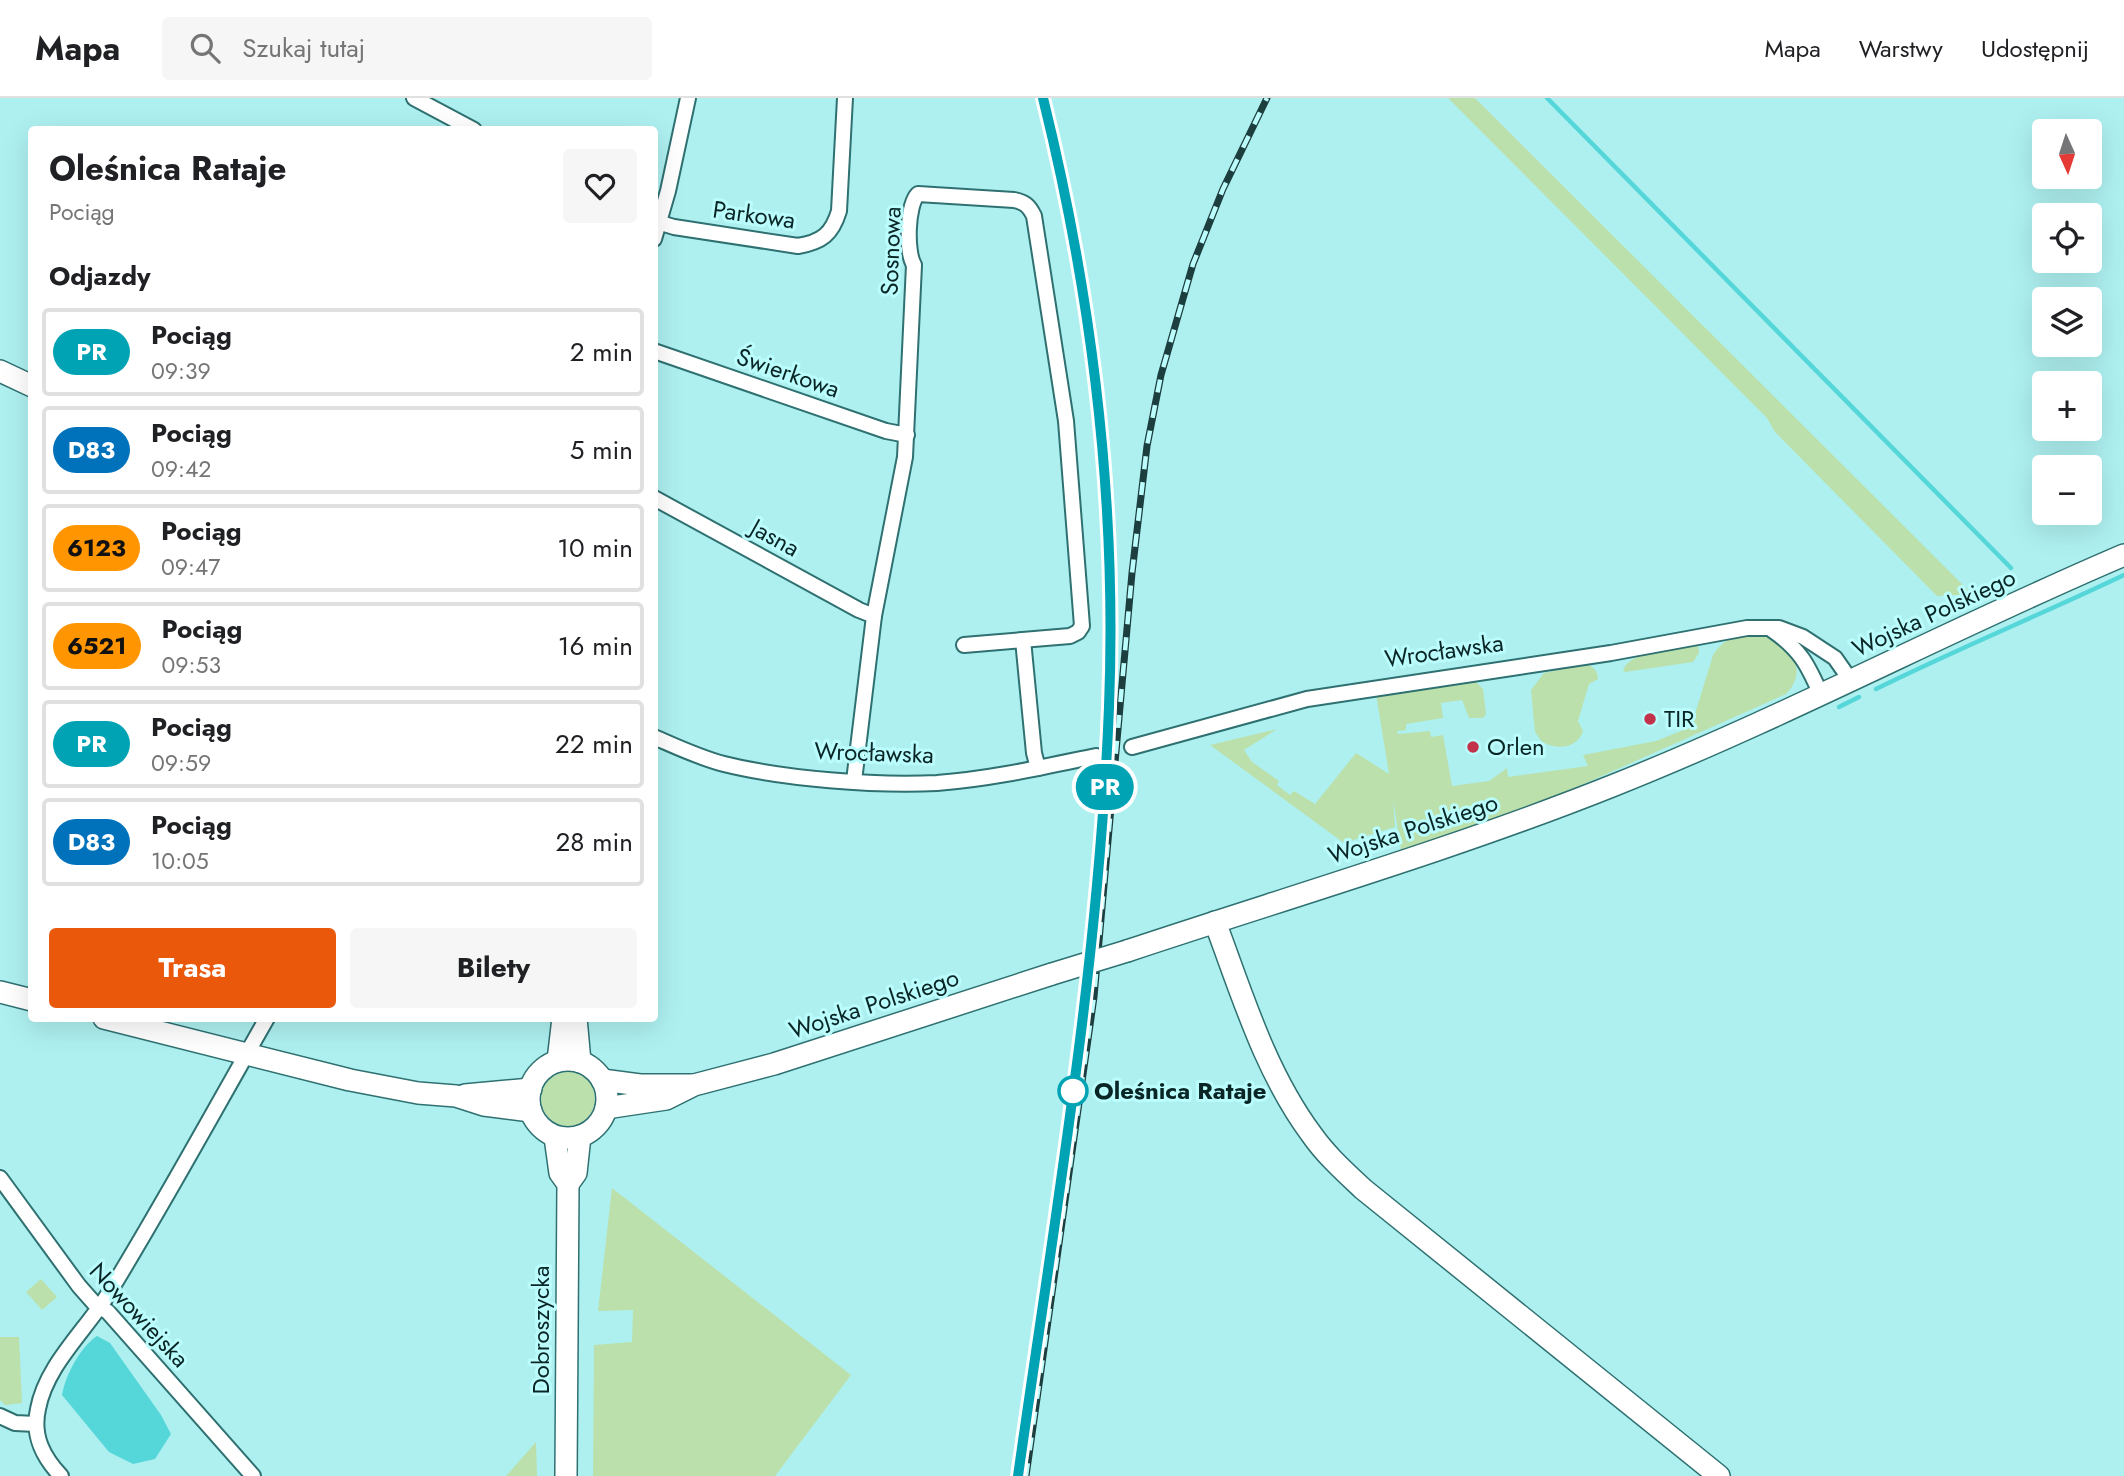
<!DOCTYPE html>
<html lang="pl">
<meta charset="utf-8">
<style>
body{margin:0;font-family:Jost,sans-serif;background:#f6f6f6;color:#202124;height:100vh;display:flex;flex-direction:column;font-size:26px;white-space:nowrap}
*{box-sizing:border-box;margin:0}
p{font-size:23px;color:#757577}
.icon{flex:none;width:38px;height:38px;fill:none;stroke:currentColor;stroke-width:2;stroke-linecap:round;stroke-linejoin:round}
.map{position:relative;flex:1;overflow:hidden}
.side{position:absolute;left:28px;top:28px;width:630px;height:896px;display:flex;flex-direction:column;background:#fff;border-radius:7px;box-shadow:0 7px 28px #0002}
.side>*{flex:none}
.badge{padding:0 14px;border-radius:23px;font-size:24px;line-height:46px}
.needle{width:46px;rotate:177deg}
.controls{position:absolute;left:2032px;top:21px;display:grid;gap:14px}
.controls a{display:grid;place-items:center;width:70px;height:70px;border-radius:7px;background:#fff;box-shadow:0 7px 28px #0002;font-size:35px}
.map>.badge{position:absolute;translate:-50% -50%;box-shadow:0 0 0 4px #fff}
h2{padding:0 21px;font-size:26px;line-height:63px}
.round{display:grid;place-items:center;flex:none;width:74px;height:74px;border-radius:7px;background:#f6f6f6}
.summary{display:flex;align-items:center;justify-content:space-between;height:119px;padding:0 21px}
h1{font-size:33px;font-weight:700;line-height:52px}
.action{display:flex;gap:14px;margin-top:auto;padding:14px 21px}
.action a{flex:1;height:80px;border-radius:7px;background:#ea580c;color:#fff;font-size:28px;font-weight:700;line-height:80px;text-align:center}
.action a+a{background:#f6f6f6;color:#202124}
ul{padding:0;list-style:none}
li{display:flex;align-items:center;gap:21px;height:88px;margin:0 14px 10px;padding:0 7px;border:4px solid #e0e0e0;border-radius:7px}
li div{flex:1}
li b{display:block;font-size:26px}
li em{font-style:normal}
li .badge{min-width:77px;font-weight:700;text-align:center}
header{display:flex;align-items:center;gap:42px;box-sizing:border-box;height:98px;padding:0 35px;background:#fff;border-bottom:2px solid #e0e0e0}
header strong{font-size:33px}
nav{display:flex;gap:38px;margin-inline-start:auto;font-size:24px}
.search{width:490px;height:63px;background:#f6f6f6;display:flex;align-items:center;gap:18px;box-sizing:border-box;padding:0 24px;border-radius:7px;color:#757577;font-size:26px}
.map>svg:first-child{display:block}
</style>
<header>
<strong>Mapa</strong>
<div class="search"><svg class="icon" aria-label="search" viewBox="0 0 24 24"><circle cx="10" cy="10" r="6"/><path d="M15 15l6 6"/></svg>Szukaj tutaj</div>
<nav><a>Mapa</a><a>Warstwy</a><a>Udostępnij</a></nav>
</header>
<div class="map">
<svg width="2124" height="1378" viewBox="0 0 2124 1378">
<rect width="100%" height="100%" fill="#aef0f0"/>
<g fill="#bbe0ab">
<path d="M 1448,0 L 1475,0 L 1972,496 L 1937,498 L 1775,334 L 1767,320 Z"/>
<path d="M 1757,537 C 1786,541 1812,570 1786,596 L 1539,706 L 1401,752 L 1393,701 L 1395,729 L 1344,745 L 1210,647 L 1277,631 L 1244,652 L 1252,664 L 1279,683 L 1277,687 L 1290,697 L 1294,693 L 1315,706 L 1356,655 L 1389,676 L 1376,596 L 1475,583 L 1483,591 L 1486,616 L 1483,620 L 1469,620 L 1462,602 L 1441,605 L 1443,620 L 1406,626 L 1406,632 L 1397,633 L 1398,636 L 1430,633 L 1431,639 L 1443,637 L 1452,688 L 1489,683 L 1507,670 L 1508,679 L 1588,668 L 1583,657 L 1656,643 L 1691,629 L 1713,557 C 1726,538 1735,539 1757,537 Z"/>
<path d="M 1698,546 L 1699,555 L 1693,564 L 1625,574 L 1623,572 C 1631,552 1677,550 1698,546 Z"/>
<path d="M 1587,566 C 1593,569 1598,573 1598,581 L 1589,586 L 1578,623 L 1583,633 C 1577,651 1557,652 1542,644 L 1535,634 L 1531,592 L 1544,575 Z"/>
<circle cx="568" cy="1001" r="27"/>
<path d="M 612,1090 L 851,1277 L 775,1378 L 593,1378 L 594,1247 L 632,1244 L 633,1212 L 598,1213 Z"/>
<path d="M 41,1181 L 57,1199 L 42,1212 L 26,1194 Z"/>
<path d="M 0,1239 L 19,1239 L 22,1305 L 5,1307 L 0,1302 Z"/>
<path d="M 536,1344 L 537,1378 L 506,1378 Z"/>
</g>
<path fill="#55d6d8" d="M 97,1238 L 110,1245 L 161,1317 L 171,1336 L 155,1361 L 133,1366 L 109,1354 L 62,1297 C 65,1278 80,1249 97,1238 Z"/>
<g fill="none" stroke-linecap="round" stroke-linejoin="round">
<g stroke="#55d6d8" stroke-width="4.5">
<path d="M 1547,0 L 2011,470"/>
<path d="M 1876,591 C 1957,551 2042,516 2124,477"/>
<path d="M 1839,609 L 1859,599"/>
</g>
<g stroke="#2f7071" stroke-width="18">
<g id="street">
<path d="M 414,0 L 474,32"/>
<path d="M 654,123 L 674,129 L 798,148 C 822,144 832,136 839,113 L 845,0"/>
<path d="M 654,141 L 668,93 L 688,0"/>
<path d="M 654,253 L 886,333 L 907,337"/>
<path d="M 654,400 L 859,512 L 874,518"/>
<path d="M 1772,532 C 1800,551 1808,567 1821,597"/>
<path d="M 1023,542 L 1034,655 L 1038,670"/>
<path d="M 654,639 C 677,649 700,660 724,666 C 784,681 875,688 937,685 C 991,681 1043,669 1096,658"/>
<path d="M 1132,649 L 1307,601 L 1611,555 L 1747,530 L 1779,530 L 1803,539 L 1835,560 L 1851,583"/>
<path d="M 854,683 L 874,518 L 905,359 L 914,167 C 906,154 907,107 918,96 L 1014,102 C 1025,104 1029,108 1034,118 L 1066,323 L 1082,528 L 1078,534 L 1070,538 L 964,547"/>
<path d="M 0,1080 L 79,1188 L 94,1205 L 108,1214 L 253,1378"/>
<path d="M 0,1318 L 15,1325 L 36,1326"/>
<path d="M 61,1378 C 43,1359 32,1338 38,1311 C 46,1268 84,1234 107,1198 C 163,1107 214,1013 267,920"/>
</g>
</g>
<g stroke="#2f7071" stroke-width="24">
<g id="secondary">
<path d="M 0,273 L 32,288"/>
<path d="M 1215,824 C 1242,896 1265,974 1312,1037 C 1326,1057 1345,1074 1363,1091 L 1719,1378"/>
<path d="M 1127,853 C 1289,799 1454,751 1612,688 C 1786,619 1952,530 2124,457"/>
<path d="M 0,894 L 32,902"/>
<path d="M 104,920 L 350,982 L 418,995 L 456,998 L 484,1007 L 531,1013"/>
<path d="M 576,920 L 580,964"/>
<circle cx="568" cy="1001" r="39"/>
<path d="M 558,963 L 563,920"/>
<path d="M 602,982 L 640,987 L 692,987"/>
<path d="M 465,997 L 531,991"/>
<path d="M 606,1010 L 666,1001 L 694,987 L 774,966 L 1052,876"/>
<path d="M 555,1039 L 560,1075 L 568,1086 L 566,1378"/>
<path d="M 568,1086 L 576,1075 L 580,1038"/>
</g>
</g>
<use href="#street" stroke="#fff" stroke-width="14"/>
<use href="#secondary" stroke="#fff" stroke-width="21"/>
<g stroke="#1d3e3e" stroke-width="7">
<g id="rail">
<path d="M 1043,0 C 1094,210 1117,426 1108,642"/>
<path d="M 1026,1378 L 1094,899 L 1132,475 L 1147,348 L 1161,277 L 1193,166 L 1223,91 L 1267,0"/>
</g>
</g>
<use href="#rail" stroke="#bbfdfd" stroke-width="4.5" stroke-dasharray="13" stroke-linecap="butt"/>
<g stroke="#2f7071" stroke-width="24" stroke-linecap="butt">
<path id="secondary-bridge" d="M 1052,876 L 1127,853"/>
</g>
<use href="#secondary-bridge" stroke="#fff" stroke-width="21"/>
</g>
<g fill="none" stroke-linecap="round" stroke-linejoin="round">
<g stroke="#fff" stroke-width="16">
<path id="line" d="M 1018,1378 C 1054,1123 1099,867 1109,609 C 1117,405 1092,198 1043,0"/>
</g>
<use href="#line" stroke="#00a3b4" stroke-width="10"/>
</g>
<g fill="#c2324a" stroke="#bbfdfd" stroke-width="2.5">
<circle cx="1650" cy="621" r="7"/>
<circle cx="1473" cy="649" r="7"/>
</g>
<circle fill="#fff" stroke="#00a3b4" stroke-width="3.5" cx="1073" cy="993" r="14"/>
<g text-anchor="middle" stroke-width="6" stroke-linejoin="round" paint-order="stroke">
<g font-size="24" fill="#092525" stroke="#bbfdfd">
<text transform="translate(754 117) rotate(8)" y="8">Parkowa</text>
<text transform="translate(891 153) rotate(-88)" y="8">Sosnowa</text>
<text transform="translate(788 275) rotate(19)" y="8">Świerkowa</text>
<text transform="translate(775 440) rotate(29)" y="8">Jasna</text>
<text transform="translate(1934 515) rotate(-25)" y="8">Wojska Polskiego</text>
<text transform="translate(1444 553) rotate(-8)" y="8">Wrocławska</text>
<text transform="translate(874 655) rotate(2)" y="8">Wrocławska</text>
<text transform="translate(1413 731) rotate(-18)" y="8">Wojska Polskiego</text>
<text transform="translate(874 906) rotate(-18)" y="8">Wojska Polskiego</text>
<text transform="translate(139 1217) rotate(47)" y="8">Nowowiejska</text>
<text transform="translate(541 1232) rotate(-90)" y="8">Dobroszycka</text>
</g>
<g font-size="24" fill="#092525" stroke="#bbfdfd" text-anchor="start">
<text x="1664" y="629">TIR</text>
<text x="1487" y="657">Orlen</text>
</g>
<g font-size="24" font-weight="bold" fill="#092525" stroke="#bbfdfd" text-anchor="start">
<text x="1094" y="1001">Oleśnica Rataje</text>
</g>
</g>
</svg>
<div class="controls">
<a><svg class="needle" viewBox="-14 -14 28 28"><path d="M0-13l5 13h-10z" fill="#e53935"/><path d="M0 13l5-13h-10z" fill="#757577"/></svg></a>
<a><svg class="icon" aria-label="locate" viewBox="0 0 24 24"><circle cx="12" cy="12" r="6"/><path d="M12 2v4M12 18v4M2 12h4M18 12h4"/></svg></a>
<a><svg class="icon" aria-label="layers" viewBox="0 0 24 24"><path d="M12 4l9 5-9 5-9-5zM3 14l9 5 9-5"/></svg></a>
<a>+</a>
<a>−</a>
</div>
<b class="badge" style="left:1105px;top:689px;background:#00a3b4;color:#fff">PR</b>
<section class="side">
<div class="summary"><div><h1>Oleśnica Rataje</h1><p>Pociąg</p></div><a class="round"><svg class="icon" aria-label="heart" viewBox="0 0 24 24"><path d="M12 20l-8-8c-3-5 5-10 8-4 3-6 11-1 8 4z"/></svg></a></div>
<h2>Odjazdy</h2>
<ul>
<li><span class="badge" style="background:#00a3b4;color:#fff">PR</span><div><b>Pociąg</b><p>09:39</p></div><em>2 min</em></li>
<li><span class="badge" style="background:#0072bc;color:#fff">D83</span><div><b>Pociąg</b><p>09:42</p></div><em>5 min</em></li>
<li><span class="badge" style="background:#ff9500;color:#111">6123</span><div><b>Pociąg</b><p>09:47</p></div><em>10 min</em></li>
<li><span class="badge" style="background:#ff9500;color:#111">6521</span><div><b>Pociąg</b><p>09:53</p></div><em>16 min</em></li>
<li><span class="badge" style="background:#00a3b4;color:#fff">PR</span><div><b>Pociąg</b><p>09:59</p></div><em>22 min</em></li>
<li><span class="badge" style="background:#0072bc;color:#fff">D83</span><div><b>Pociąg</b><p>10:05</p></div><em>28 min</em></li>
</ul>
<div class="action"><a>Trasa</a><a>Bilety</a></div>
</section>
</div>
